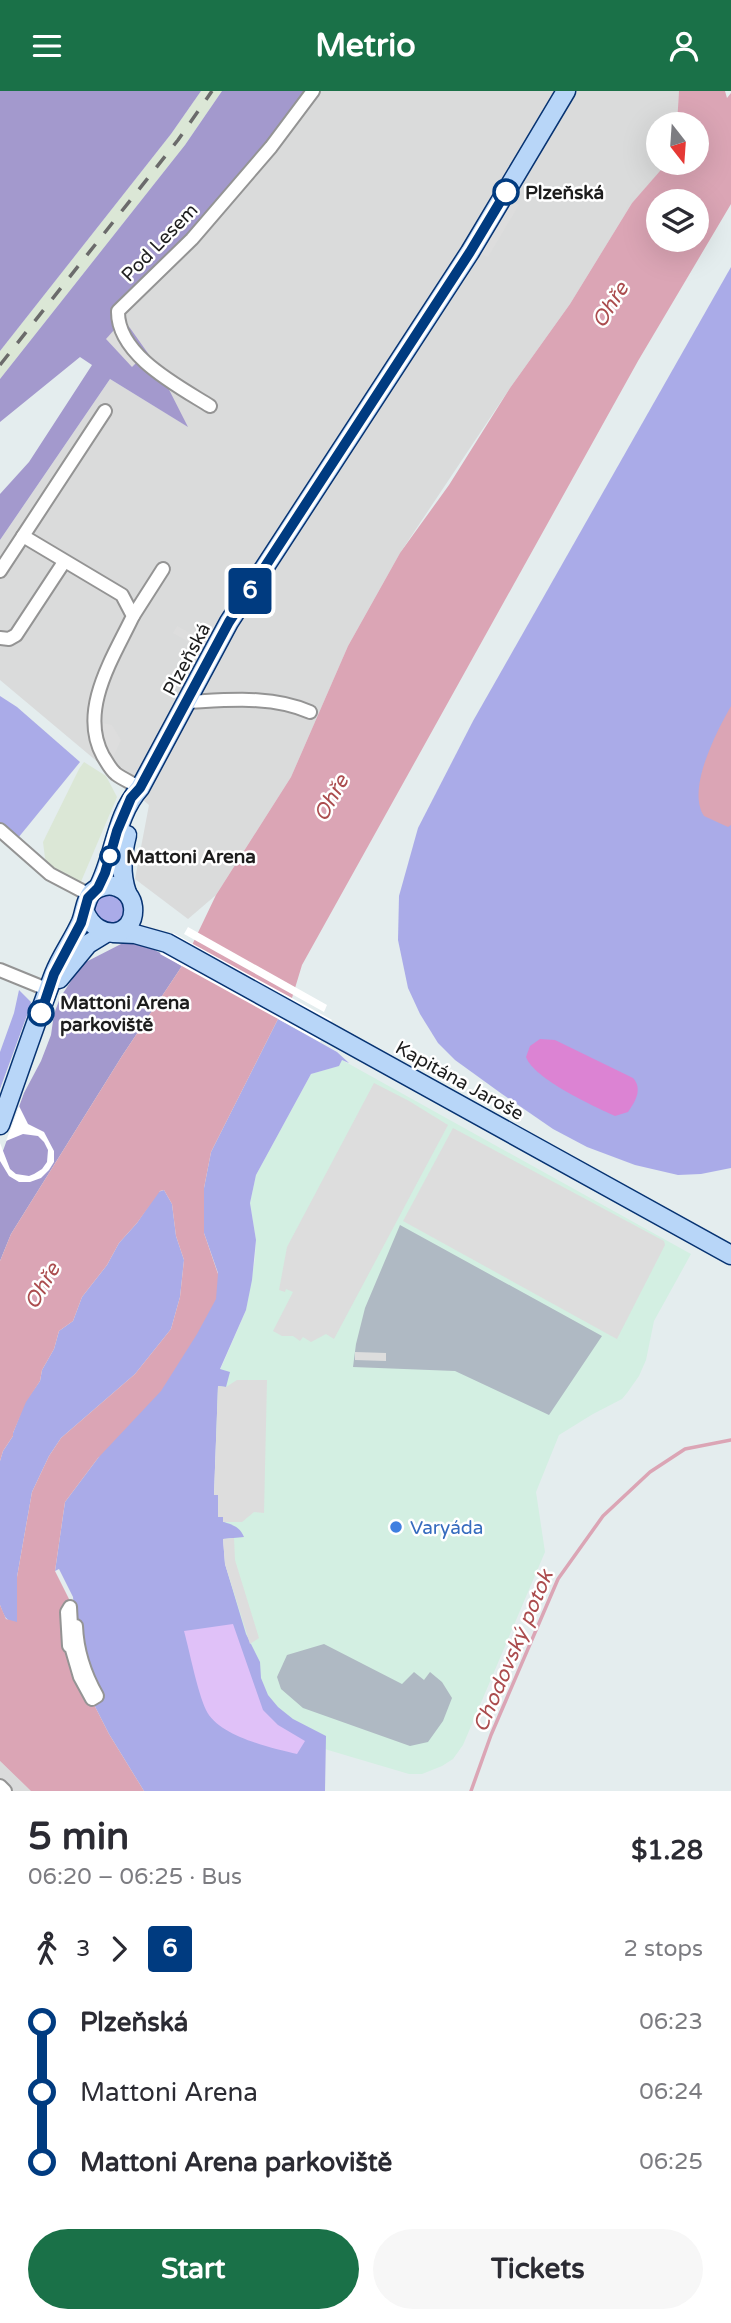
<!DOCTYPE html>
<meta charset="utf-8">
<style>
body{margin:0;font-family:"Varela Round",sans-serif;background:#f7f7f7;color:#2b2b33;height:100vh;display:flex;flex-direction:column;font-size:26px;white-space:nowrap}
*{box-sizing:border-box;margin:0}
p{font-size:23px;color:#7c7c81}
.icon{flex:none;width:38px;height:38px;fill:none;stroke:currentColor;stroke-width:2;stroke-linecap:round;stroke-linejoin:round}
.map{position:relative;height:1700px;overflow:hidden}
.side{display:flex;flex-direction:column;background:#fff;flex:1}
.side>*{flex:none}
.badge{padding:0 14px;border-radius:5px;font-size:24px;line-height:46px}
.needle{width:46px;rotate:163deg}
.tools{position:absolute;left:646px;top:21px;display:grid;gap:14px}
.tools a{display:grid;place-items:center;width:63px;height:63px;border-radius:50%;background:#fff;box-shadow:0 7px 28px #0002;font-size:35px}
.map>.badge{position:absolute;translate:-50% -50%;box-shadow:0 0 0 4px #fff}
.legs{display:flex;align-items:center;gap:10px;height:77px;padding:0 28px;font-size:23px}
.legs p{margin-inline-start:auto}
.summary{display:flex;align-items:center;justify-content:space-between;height:119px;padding:0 28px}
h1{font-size:38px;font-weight:800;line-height:52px}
.action{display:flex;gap:14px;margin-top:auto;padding:14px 28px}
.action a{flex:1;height:80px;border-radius:42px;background:#1a7148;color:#fff;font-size:28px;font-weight:800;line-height:80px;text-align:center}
.action a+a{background:#f7f7f7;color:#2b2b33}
ul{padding:0 28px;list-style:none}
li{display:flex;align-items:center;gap:24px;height:70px;font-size:26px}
li i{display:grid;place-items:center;width:10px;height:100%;margin:0 9px;background:currentColor}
li i::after{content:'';width:18px;height:18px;margin:-9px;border:5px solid;border-radius:50%;background:#fff}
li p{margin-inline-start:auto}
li:first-child i{background:linear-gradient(#0000 50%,currentColor 0)}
li:last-child i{background:linear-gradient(currentColor 50%,#0000 0)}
header{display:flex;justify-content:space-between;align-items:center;height:91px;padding:0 28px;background:#1a7148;color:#fff;font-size:32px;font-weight:800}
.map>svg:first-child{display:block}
</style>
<header><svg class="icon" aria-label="menu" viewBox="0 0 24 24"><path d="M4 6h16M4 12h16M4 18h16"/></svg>Metrio<svg class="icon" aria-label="person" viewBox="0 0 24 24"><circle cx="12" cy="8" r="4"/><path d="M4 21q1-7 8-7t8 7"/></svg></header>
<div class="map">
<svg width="731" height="1700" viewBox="0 0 731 1700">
<rect width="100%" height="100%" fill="#e4edee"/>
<g fill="#dadbdb">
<path d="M 305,0 L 679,0 L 678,30 L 677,33 L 658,33 L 658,72 L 667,73 L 632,112 L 570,213 L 510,297 L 400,462 L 348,555 L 291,686 L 216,804 L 188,828 L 135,788 L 149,714 L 0,589 L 0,449 L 110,288 L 187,335 L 112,218 L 259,61 Z"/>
<path d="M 0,1670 L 31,1700 L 0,1700 Z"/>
</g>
<path fill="#d3efe2" d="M 342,969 L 691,1163 L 654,1230 L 646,1269 L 639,1285 L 627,1302 L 622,1308 L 593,1323 L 559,1344 L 536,1401 L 545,1461 L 463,1654 L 453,1668 L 442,1675 L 422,1683 L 409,1683 L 328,1659 L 305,1650 L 278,1634 L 233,1533 L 211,1300 L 246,1219 L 255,1168 L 256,1149 L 250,1112 L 256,1084 L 311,983 L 338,975 Z"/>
<g fill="#dbe7d6">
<path d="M 201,0 L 222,0 L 185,54 L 0,288 L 0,260 L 171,43 Z"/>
<path d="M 84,671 L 106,685 L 117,706 L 80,793 L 51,781 L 45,767 L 43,751 L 79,678 Z"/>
</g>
<g fill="#afb9c3">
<path d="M 400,1134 L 602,1245 L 549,1324 L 455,1280 L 353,1276 L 356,1253 L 365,1217 Z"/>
<path d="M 324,1553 L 402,1593 L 414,1581 L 424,1589 L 430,1581 L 442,1591 L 452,1607 L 443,1630 L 428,1651 L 410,1655 L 303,1617 L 281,1598 L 277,1586 L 287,1564 Z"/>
</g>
<g fill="#aaabe8">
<path d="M 731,176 L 731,1077 L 701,1083 L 678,1084 L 635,1074 L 587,1056 L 553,1038 L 502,1003 L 455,969 L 438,952 L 420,923 L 408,897 L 398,849 L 399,805 L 418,737 L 473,630 Z"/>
<path d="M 0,605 L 17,616 L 80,671 L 18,747 L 0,732 Z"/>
<circle cx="110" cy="818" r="15"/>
<path d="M 19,899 L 31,911 L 30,916 L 0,998 L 0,961 L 14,922 Z"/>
<path d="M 278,928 L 337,961 L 349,972 L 342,969 L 339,975 L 311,983 L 256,1084 L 250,1112 L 256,1149 L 252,1189 L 246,1219 L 220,1278 L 230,1281 L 226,1296 L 218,1295 L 214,1404 L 218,1403 L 224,1431 C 233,1434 240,1436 244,1446 L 223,1448 L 225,1473 L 246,1543 L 260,1571 L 261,1587 L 268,1604 L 278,1616 L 293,1628 L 326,1645 L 325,1700 L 144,1700 L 109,1643 L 80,1586 L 73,1506 L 59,1478 L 55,1480 L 65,1411 L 98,1367 L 218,1182 L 204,1142 L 204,1097 L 211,1061 Z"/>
<path d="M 164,1099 L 172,1113 L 176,1145 L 184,1169 L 180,1206 L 171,1238 L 135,1283 L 61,1347 L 49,1365 L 32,1401 L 17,1486 L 18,1527 L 17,1531 C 5,1531 4,1524 0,1514 L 0,1370 L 3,1360 L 13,1345 L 13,1342 L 25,1311 L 40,1290 L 42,1279 L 54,1258 L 59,1240 L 73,1230 L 82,1206 L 107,1174 L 119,1152 L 137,1132 L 158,1101 Z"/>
</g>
<g fill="#a399cd">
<path d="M 0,0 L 201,0 L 171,43 L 0,260 Z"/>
<path d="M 222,0 L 305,0 L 259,61 L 185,150 L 112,218 L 130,237 L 157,275 L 188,336 L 110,288 L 0,449 L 0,403 L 29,371 L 92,274 L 80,266 L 0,331 L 0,288 L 185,54 Z"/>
<path d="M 123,852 C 147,851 162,863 182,875 L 122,965 L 11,1143 L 0,1170 L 0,1068 L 24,1002 L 41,970 L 51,944 L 54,923 L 60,907 L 82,873 Z"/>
</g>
<path fill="#e0c1f8" d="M 233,1533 L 263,1619 L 278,1634 L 305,1650 L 297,1663 C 271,1657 218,1645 206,1619 C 197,1599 190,1562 184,1540 Z"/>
<path fill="#dc83d3" d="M 540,948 L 555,949 L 633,987 C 643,998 635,1011 628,1021 L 615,1025 C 593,1015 534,988 526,966 L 530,955 Z"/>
<g fill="#ddd">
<path d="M 511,110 L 519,114 L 488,166 L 479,162 Z"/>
<path d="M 114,239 L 140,268 L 132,276 L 106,248 Z"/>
<path d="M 177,535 L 190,542 L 193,538 L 200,542 L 194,554 L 173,542 Z"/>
<path d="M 97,631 L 112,634 L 121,649 L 112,668 L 101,645 Z"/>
<path d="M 374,992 L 409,1010 L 448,1034 L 334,1248 L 326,1243 L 311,1251 L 303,1246 L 300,1250 L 293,1245 L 282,1245 L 273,1240 L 293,1201 L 286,1198 L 285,1201 L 279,1199 L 287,1156 Z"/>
<path d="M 453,1037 L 664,1150 L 665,1154 L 617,1248 L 624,1252 L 403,1130 Z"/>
<path d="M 355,1261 L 386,1262 L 386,1270 L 355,1269 Z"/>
<path d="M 237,1289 L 267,1289 L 264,1422 L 254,1421 L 242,1431 L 223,1431 L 223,1426 L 218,1426 L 218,1404 L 214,1404 L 218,1295 L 226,1296 Z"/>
<path d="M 234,1447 L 235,1469 L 259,1547 L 250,1553 L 225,1473 L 223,1448 Z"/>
</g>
<g fill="#dba5b5" fill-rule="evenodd">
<path d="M 679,0 L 725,0 L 727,7 L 731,2 L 731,113 L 638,270 L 302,874 L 292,907 L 278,928 L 211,1061 L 204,1097 L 204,1142 L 218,1183 L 216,1208 L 197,1243 L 161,1300 L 98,1367 L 65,1411 L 55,1480 L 69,1508 L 83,1592 L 109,1643 L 144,1700 L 31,1700 L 0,1670 L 0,1514 L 6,1528 L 17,1531 L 17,1486 L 32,1401 L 49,1365 L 61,1347 L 135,1283 L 171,1238 L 180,1206 L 184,1169 L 176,1145 L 172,1113 L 164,1099 L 160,1100 L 137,1132 L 119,1152 L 107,1174 L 82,1206 L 73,1230 L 59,1240 L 54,1258 L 42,1279 L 40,1290 L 26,1311 L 13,1342 L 13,1345 L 3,1360 L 0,1370 L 0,1170 L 11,1143 L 122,965 L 182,875 L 216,804 L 291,686 L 348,555 L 400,462 L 449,394 L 510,297 L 570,213 L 632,112 L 667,72 L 696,72 L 696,33 L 677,33 ZM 658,110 L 696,110 L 696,149 L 658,149 Z"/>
<path d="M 731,615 L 731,734 L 728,736 L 704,725 C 686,698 717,640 731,615 Z"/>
</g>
<g fill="#fff">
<path d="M 188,836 L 327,914 L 324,921 L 184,843 Z"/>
<path d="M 173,842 L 332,929 L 320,951 L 160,863 Z"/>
<path d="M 19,1015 L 28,1033 L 44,1041 L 54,1060 L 54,1071 L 49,1079 L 41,1087 L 30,1091 L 19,1091 L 9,1085 L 0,1070 L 0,1052 L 10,1078 L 16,1083 L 29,1085 L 34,1083 L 42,1078 L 47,1071 L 48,1059 L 44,1051 L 38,1045 L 23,1043 L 6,1050 Z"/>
</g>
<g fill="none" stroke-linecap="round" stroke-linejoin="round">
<path stroke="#dba5b5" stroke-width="3.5" d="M 471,1700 L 491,1644 L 558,1488 L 603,1425 L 650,1381 L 685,1358 L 731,1349"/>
<g stroke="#949494" stroke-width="16">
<g id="street">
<path d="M 210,315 C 178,295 117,264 118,220 L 192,148 L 271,56 L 313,0"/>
<path d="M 105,320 L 23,445 L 122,504 L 133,525 C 113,567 78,619 103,665 C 107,671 110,678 116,683 C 123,688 132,692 140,697"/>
<path d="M 0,480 L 23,445"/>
<path d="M 133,525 L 163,478"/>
<path d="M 0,547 L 9,548 L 16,544 L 64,471"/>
<path d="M 187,611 C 228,609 272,604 310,621"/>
<path d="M 0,739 L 50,783 L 90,804"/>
<path d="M 0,879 L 49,899"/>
<path d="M 70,1516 L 71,1535 L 76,1535 C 77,1561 84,1582 97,1605 L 92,1608 L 80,1586 L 71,1555 L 69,1555 L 67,1521 Z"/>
<path d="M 0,1695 L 5,1700"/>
</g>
</g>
<g stroke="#073372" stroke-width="21">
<g id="secondary">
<path d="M 98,797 C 115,765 115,725 140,697 L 229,531 L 470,161 L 566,0"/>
<path d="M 127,802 C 120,782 122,764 127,744"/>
<path d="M 113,842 L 135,843 L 167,852 L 731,1164"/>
<path d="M 59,888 L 88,853 L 106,842"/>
<path d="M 0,1034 C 18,984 35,933 54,883 C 61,865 73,849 81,831 C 85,821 85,809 92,801 C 99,795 109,793 117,796 C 126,799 132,807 133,816 C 136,846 98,852 85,821"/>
</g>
</g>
<use href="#street" stroke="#fff" stroke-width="12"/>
<use href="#secondary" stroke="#b8d6f8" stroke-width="18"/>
<path stroke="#6b6b6b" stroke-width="3.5" stroke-dasharray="14 14" stroke-linecap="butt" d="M 0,274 L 178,49 L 212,0"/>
</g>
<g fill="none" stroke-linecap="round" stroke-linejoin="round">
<g stroke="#fff" stroke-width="16">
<path id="line-1" d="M 41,922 L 54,883 L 81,832 L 88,807 L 98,797 L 105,782 L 117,740 L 131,707 L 140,697 L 229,531 L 470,161 L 506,101"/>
</g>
<use href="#line-1" stroke="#003b80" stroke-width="10"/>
</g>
<g fill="#fff" stroke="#003b80" stroke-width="3.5">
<circle cx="506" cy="101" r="12"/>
<circle cx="110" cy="765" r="9"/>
<circle cx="41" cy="922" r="12"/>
</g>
<circle fill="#3f7fe0" stroke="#fff" stroke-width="2.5" cx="396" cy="1436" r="7"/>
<g text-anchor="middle" stroke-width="5" stroke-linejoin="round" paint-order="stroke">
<g font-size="19" font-weight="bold" fill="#1d1d1d" stroke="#fff" text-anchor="start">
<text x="525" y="108">Plzeňská</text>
<text x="126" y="772">Mattoni Arena</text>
<text x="60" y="918">Mattoni Arena<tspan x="60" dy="22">parkoviště</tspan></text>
</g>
<g font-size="19" fill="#1d1d1d" stroke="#fff">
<text transform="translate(159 151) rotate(-46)" y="7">Pod Lesem</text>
<text transform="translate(186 568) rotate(-62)" y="7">Plzeňská</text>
<text transform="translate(460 989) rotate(29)" y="7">Kapitána Jaroše</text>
</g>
<g font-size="19" fill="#366cbe" stroke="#fff" text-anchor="start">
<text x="410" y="1443">Varyáda</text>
</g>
<g font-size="21" font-style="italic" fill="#ab4c4e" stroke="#fff">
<text transform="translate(610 214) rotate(-58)" y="7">Ohře</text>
<text transform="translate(331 707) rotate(-61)" y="7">Ohře</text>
<text transform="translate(42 1195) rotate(-60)" y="7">Ohře</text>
<text transform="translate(513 1560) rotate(-67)" y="7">Chodovský potok</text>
</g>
</g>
</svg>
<div class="tools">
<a><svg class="needle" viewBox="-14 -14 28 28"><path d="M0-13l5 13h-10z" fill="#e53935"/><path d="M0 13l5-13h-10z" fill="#7c7c81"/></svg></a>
<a><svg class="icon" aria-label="layers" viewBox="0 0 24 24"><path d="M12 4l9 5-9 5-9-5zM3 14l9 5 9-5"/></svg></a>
</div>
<b class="badge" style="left:250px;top:500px;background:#003b80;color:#fff">6</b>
</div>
<section class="side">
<div class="summary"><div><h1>5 min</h1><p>06:20 – 06:25 · Bus</p></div><b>$1.28</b></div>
<div class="legs"><svg class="icon" aria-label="walk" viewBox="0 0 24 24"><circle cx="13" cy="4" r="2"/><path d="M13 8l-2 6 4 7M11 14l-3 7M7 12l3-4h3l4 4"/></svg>3<svg class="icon" aria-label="forward" viewBox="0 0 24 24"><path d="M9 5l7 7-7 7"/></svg><b class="badge" style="background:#003b80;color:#fff">6</b><p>2 stops</p></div>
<ul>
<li><i style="color:#003b80"></i><b>Plzeňská</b><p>06:23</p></li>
<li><i style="color:#003b80"></i><span>Mattoni Arena</span><p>06:24</p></li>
<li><i style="color:#003b80"></i><b>Mattoni Arena parkoviště</b><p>06:25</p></li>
</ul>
<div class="action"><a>Start</a><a>Tickets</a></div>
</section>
